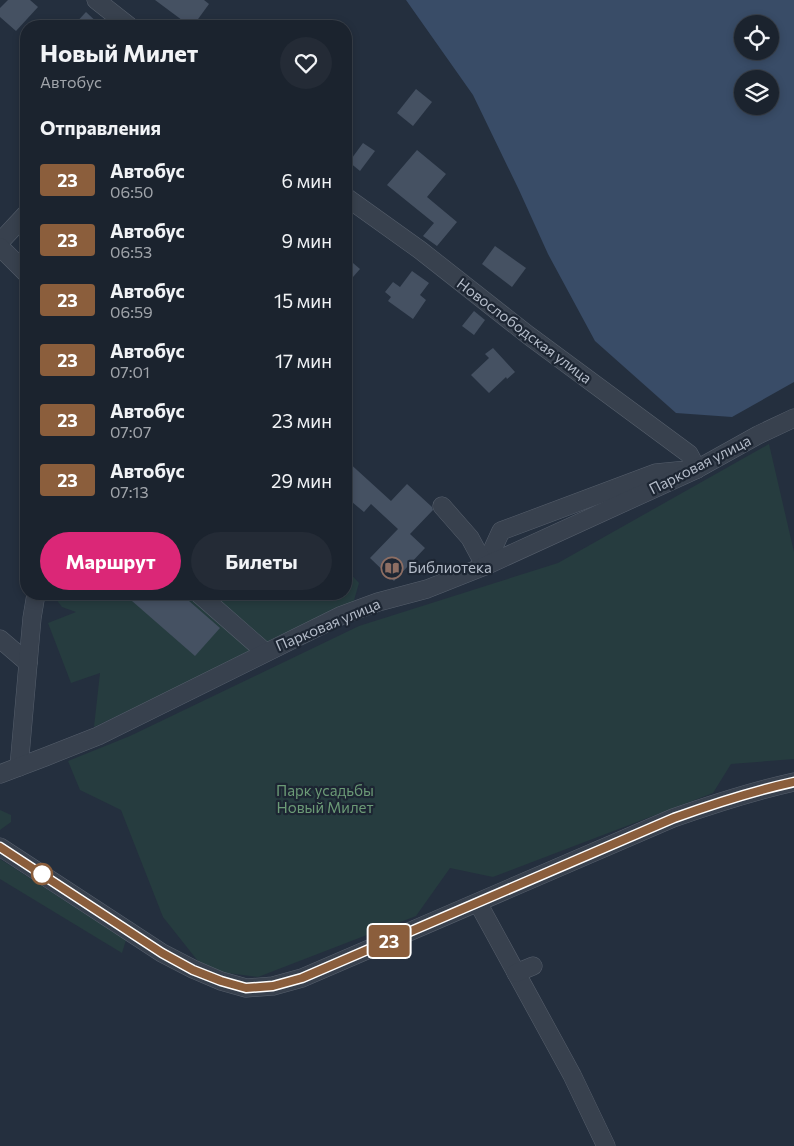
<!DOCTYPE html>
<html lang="ru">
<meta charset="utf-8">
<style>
body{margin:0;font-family:Commissioner,sans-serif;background:#242b36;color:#f1f3f6;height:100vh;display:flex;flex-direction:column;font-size:19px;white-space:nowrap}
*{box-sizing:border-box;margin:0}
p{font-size:16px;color:#a0a4aa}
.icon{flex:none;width:28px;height:28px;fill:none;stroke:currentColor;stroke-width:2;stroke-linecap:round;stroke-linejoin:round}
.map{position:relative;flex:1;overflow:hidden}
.details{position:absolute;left:20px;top:20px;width:332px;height:580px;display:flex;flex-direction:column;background:#1b232e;border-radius:20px;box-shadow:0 2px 8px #0003,0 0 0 1px #39404a}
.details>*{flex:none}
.badge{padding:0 10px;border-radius:4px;font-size:18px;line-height:32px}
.tools{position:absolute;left:734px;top:15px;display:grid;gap:10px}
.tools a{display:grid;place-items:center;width:45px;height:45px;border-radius:50%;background:#1b232e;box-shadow:0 2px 8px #0003,0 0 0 1px #39404a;font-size:25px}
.map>.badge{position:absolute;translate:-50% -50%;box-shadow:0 0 0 2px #fff}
h2{padding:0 20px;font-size:19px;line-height:45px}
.round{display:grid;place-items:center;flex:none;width:52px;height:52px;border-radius:26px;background:#242b36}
.summary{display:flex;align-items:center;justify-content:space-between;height:85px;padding:0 20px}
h1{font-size:24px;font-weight:700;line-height:38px}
.button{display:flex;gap:10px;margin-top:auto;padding:10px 20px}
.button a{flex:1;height:58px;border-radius:30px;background:#db2777;color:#fff;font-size:20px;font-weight:700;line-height:58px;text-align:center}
.button a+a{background:#242b36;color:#f1f3f6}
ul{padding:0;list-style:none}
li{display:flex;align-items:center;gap:15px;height:60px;padding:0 20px}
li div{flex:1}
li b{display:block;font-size:19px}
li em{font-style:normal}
li .badge{min-width:55px;font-weight:700;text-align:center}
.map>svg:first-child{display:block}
</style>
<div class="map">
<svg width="794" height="1146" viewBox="0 0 794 1146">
<rect width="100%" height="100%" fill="#242f3e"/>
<g fill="#263c3f">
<path d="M 769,444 L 794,552 L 794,759 L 731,764 L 713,793 L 493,877 L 450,868 L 416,916 L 258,977 L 205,970 L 163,917 L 121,810 L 80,790 L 68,761 L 130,736 L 359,626 L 558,563 Z"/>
<path d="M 346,569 L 359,583 L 353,604 L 265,643 L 176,688 L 94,727 L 100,673 L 71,683 L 48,623 L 76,612 L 62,607 L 52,594 L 346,594 Z"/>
<path d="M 0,810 L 11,815 L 11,822 L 0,830 Z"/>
<path d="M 0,859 L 126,940 L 122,953 L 0,879 Z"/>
</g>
<path fill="#394c67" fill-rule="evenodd" d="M 406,0 L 794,0 L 794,382 L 732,417 L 676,413 L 595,341 L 548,254 L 519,190 L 473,95 ZM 742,24 L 770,24 L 770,51 L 742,51 ZM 742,79 L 770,79 L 770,106 L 742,106 Z"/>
<g fill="#455162">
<path d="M 8,0 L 30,0 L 38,7 L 16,31 L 0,17 L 0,8 Z"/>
<path d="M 155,0 L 204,0 L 209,4 L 193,26 L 190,26 Z"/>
<path d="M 86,12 L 101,26 L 73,26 Z"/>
<path d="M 416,89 L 432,102 L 413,126 L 397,113 Z"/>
<path d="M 363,143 L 375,151 L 360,171 L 349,162 Z"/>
<path d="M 417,150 L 446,174 L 427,197 L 457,222 L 437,246 L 423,236 L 434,223 L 387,185 Z"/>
<path d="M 495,246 L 526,268 L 512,287 L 482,264 Z"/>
<path d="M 346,257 L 360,269 L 346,285 Z"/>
<path d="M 412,271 L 429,283 L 420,295 L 426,300 L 413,319 L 388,301 L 391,297 L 385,292 L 393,282 L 400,287 Z"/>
<path d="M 474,311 L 485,320 L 474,335 L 462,326 Z"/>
<path d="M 493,348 L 515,372 L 507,379 L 506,377 L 489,393 L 471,375 L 489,358 L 485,354 Z"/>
<path d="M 346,460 L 391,501 L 407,484 L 432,507 L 433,510 L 410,534 L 425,548 L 394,581 L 370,558 L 398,529 L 371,504 L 364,512 L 346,497 Z"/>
<path d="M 124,594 L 181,594 L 220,628 L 195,656 Z"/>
</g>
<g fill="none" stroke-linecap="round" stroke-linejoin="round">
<g stroke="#565f6c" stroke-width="19">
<g id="minor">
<path d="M 96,0 L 129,26"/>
<path d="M 346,197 L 420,250 L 528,335 L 689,454 L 697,469 L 656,473 L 501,531 L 485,566"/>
<path d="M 0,242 L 26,214"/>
<path d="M 0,247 L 26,273"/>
<path d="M 442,506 L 470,538 L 485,566"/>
<path d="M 199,594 L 265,652"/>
<path d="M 0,639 L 28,663"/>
<path d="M 19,767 L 32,618 L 36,594"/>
<path d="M 0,774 L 45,757 L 98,736 L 340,616 L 378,602 L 427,589 L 485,566 L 697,469 L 758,435 L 794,418"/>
<path d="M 0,847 L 162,953 L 193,969 L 221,981 L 246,988 L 273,986 L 302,978 L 673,818 C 713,804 753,791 794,782"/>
<path d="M 478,903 L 572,1075 L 606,1146"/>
<path d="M 516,973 L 533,966"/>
</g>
</g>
<use href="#minor" stroke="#38414e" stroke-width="18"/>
</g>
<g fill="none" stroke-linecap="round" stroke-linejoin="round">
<g stroke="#fff" stroke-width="11">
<path id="line" d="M 0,847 L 162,953 L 193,970 L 221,981 L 246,988 L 273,986 L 302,978 L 674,818 C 713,804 753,791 794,782"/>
</g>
<use href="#line" stroke="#8b5e3c" stroke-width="8"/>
</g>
<defs>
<g id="library-ring" transform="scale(1.125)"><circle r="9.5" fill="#1d2633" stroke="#8d6e63" stroke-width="1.5"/><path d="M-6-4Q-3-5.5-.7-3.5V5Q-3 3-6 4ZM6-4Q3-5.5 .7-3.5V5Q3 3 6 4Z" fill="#8d6e63"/></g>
</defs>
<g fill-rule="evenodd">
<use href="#library-ring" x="392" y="568"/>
</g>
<circle fill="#fff" stroke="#8b5e3c" stroke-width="2.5" cx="42" cy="874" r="10"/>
<g text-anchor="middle" stroke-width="4.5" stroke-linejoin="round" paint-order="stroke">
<g font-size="15" fill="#b4bcc9" stroke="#1d2633">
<text transform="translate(524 331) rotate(37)" y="5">Новослободская улица</text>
<text transform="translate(700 465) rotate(-27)" y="5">Парковая улица</text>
<text transform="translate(328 625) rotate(-23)" y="5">Парковая улица</text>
</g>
<g font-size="15" fill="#b4bcc9" stroke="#1d2633" text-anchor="start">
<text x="408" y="573">Библиотека</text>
</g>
<g font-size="15" fill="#6b9a76" stroke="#1d2633">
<text x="325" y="796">Парк усадьбы<tspan x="325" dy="17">Новый Милет</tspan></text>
</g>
</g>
</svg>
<div class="tools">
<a><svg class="icon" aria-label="locate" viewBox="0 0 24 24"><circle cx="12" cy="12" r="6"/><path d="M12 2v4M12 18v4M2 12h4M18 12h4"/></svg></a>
<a><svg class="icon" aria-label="layers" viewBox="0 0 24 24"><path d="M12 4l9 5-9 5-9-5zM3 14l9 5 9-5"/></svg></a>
</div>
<b class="badge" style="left:389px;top:941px;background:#8b5e3c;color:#fff">23</b>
<section class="details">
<div class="summary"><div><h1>Новый Милет</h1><p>Автобус</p></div><a class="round"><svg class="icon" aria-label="heart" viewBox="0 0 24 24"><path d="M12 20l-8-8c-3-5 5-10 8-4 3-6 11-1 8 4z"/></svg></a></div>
<h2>Отправления</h2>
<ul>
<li><span class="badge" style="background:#8b5e3c;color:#fff">23</span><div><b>Автобус</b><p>06:50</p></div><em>6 мин</em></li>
<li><span class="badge" style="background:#8b5e3c;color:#fff">23</span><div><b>Автобус</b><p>06:53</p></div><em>9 мин</em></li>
<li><span class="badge" style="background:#8b5e3c;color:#fff">23</span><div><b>Автобус</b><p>06:59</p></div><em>15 мин</em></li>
<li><span class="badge" style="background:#8b5e3c;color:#fff">23</span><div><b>Автобус</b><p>07:01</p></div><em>17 мин</em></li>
<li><span class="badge" style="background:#8b5e3c;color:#fff">23</span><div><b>Автобус</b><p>07:07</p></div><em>23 мин</em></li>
<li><span class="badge" style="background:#8b5e3c;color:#fff">23</span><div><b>Автобус</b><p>07:13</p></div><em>29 мин</em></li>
</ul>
<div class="button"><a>Маршрут</a><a>Билеты</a></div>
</section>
</div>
